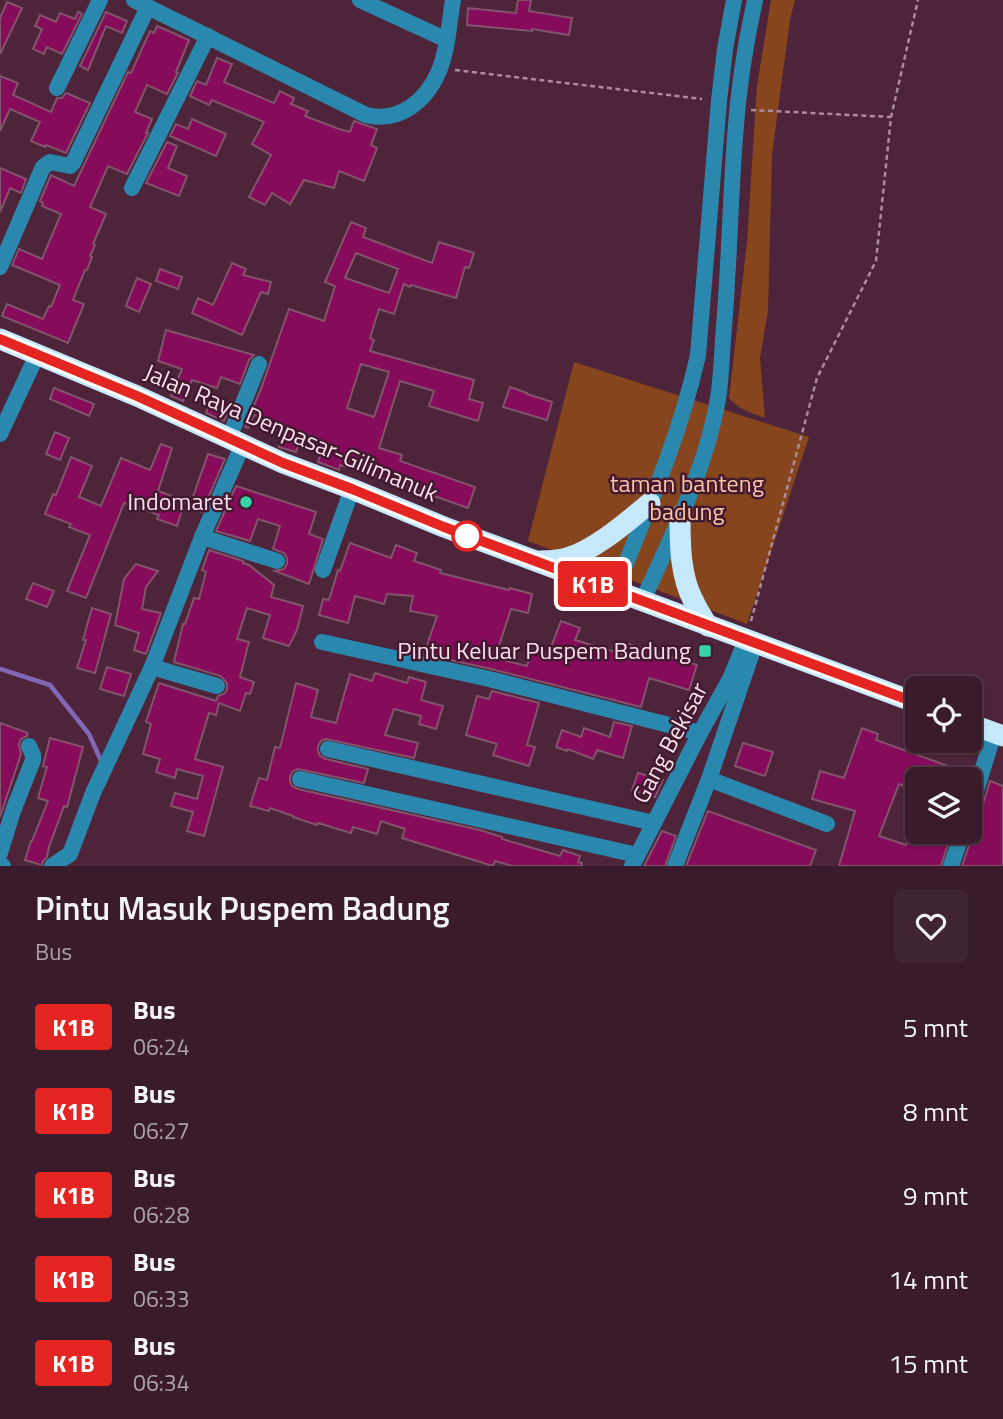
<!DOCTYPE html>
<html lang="id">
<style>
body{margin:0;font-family:"Titillium Web",sans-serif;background:#412434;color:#f1f3f6;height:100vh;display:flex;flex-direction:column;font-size:26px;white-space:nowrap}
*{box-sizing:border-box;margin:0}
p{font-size:23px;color:#aba1a9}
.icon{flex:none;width:38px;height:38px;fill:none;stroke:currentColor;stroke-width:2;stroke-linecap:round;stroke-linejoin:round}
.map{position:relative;height:866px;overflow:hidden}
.sheet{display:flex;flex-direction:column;background:#3a1b2c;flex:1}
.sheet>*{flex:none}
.badge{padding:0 14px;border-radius:5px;font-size:24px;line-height:46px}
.fabs{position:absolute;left:905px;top:676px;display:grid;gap:14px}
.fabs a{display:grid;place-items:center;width:77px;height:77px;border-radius:10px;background:#3a1b2c;box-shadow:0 2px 5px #0004,0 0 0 2px #543948;font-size:35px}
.map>.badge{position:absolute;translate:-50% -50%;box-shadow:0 0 0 4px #fff}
.round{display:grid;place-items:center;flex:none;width:74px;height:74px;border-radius:10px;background:#412434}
.overview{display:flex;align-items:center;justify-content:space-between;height:119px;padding:0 35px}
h1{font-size:33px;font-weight:600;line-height:52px}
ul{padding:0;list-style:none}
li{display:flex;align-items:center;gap:21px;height:84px;padding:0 35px}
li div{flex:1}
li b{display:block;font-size:26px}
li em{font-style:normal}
li .badge{min-width:77px;font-weight:700;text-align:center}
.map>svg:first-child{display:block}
</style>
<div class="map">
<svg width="1003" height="866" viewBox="0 0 1003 866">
<rect width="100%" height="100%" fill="#4e243a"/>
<g fill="#87451d">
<path d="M 771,0 L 795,0 L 790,19 L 772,155 L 768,311 L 760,358 L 765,418 C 748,411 743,412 729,398 L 747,242 L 757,86 Z"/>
<path d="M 574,362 L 809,437 L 747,624 L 528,541 Z"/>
</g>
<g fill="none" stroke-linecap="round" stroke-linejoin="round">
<path stroke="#8367b7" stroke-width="4.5" d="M 0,669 L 50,685 L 89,734 L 102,763"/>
</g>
<g fill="#860b5a" stroke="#82546b" stroke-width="2" fill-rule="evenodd">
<path d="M 518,0 L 531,0 L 529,11 L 572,18 L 569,35 L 532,29 L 532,31 L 467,25 L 468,8 L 516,13 Z"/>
<path d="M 7,2 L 22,8 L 0,54 L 0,18 Z"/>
<path d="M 78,12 L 82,14 L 62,54 L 47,47 L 44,54 L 33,49 L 42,29 L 35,26 L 40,15 L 56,22 L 60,13 L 75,19 Z"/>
<path d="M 106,12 L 127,21 L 122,33 L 106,26 L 88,70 L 80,66 Z"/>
<path d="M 157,26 L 189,40 L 176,72 L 178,73 L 167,94 L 147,85 L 135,112 L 152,119 L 146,133 L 148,133 L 127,174 L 108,166 L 90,207 L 106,214 L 93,244 L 95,245 L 90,256 L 92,257 L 87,270 L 85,270 L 73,300 L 84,304 L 68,343 L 2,316 L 7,304 L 43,319 L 49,306 L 51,307 L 60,285 L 12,265 L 19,249 L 42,259 L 61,214 L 42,206 L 43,203 L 40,201 L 51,175 L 74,186 L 128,72 L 131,73 L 150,31 L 154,33 Z"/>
<path d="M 217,58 L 232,64 L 224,82 L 274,103 L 280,91 L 294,98 L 291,104 L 308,111 L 305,116 L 339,129 L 350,132 L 354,121 L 377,129 L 371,145 L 377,148 L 364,181 L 339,171 L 334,188 L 304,180 L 290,204 L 272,193 L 265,205 L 249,197 L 271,155 L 252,144 L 264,122 L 212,100 L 209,105 L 190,96 L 197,81 L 206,85 Z"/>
<path d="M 0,76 L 18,83 L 13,95 L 51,112 L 57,98 L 62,98 L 66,93 L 90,103 L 66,153 L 46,145 L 45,147 L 31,141 L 40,122 L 10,109 L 0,131 Z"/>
<path d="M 192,119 L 226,134 L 216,156 L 170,136 L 176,124 L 188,129 Z"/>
<path d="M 167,142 L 177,146 L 168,168 L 187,176 L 179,196 L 146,183 Z"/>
<path d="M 0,168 L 26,179 L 21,193 L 10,188 L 0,212 Z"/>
<path d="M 351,222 L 366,228 L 363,237 L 432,263 L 439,242 L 474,253 L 469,268 L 465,267 L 456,298 L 411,285 L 410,287 L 404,284 L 394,314 L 379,309 L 370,338 L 374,340 L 370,351 L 474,380 L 469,399 L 483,403 L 478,421 L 429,406 L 434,391 L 400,381 L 379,448 L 402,455 L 400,461 L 475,487 L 468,508 L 400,484 L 340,465 L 339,470 L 318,462 L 324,444 L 301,437 L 296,452 L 279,447 L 285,426 L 254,415 L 248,428 L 245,427 L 261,389 L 289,309 L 324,321 L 335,286 L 325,282 ZM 356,253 L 398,269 L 389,293 L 345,278 ZM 361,364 L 389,372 L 374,417 L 347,408 Z"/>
<path d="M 232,263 L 246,269 L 243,275 L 271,282 L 268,294 L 261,292 L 242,335 L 192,313 L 198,298 L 213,305 Z"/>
<path d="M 160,269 L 182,277 L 178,289 L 156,281 Z"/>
<path d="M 137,278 L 151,284 L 139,312 L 126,306 Z"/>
<path d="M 166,330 L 254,355 L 249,360 L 240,384 L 221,377 L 217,388 L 192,380 L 183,401 L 171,396 L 182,369 L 158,361 Z"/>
<path d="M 510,387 L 527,393 L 527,394 L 552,402 L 547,420 L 503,407 Z"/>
<path d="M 54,388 L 94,404 L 89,416 L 50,399 Z"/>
<path d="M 211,399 L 230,407 L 224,421 L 206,413 Z"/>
<path d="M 55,432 L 69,438 L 60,460 L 46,454 Z"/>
<path d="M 161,444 L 172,448 L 158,491 L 185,501 L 177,526 L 157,519 L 159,515 L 124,503 L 86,598 L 67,591 L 90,535 L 69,527 L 71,524 L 45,514 L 53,494 L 56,495 L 71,457 L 92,466 L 79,497 L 101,506 L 121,458 L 150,470 Z"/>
<path d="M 208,454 L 225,459 L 202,512 L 189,508 Z"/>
<path d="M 236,486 L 316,512 L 309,534 L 323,539 L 309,584 L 275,571 L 284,569 L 287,564 L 287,558 L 284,553 L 273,549 L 280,526 L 258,519 L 250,541 L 216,531 Z"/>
<path d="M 350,543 L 391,558 L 396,545 L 417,553 L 414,561 L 441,570 L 440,573 L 509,590 L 510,588 L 532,594 L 528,613 L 511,609 L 495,658 L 527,666 L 532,650 L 548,655 L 561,621 L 580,628 L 575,640 L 626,655 L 629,644 L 697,665 L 689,690 L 649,678 L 641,707 L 491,669 L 424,654 L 437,616 L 410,611 L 413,596 L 387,594 L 384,604 L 355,596 L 348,623 L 319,615 L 323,599 L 329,600 L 338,570 L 340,571 Z"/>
<path d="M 209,550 L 243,561 L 243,563 L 249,565 L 274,585 L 271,597 L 303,606 L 297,630 L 289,646 L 263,638 L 270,615 L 247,608 L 237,639 L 249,642 L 240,677 L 254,682 L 250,694 L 246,693 L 240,711 L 219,703 L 216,715 L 209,713 L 195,759 L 223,767 L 204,836 L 187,831 L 193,812 L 171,806 L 175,793 L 197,799 L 203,776 L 177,769 L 175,778 L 156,772 L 160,759 L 143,754 L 151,724 L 146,722 L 159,683 L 216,701 L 218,696 L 224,694 L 227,690 L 227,683 L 221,676 L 174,662 L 183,624 L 185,624 L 194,598 L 199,599 L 206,572 L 202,570 Z"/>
<path d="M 136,564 L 158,571 L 146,587 L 142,609 L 161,613 L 146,654 L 134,650 L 139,633 L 115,625 L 124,579 Z"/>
<path d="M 33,583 L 54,591 L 47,607 L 26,599 Z"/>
<path d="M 92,608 L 111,614 L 95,673 L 77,668 L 86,640 L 83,640 Z"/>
<path d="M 107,667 L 131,674 L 124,696 L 100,689 Z"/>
<path d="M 375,673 L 407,683 L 409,677 L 426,682 L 421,700 L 443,706 L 436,729 L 419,724 L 421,716 L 394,709 L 385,735 L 418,743 L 414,758 L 326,739 L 321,741 L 318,746 L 318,751 L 320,756 L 326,759 L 368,769 L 364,783 L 298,769 L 293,771 L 290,776 L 290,781 L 292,786 L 298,789 L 480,830 L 502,837 L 502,839 L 560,856 L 563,850 L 580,856 L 578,862 L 582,863 L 582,866 L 512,866 L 495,861 L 493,866 L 402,838 L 405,829 L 381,821 L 377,834 L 353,827 L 351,833 L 318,823 L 317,825 L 293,817 L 293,816 L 270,808 L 269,811 L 250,806 L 259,778 L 267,780 L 275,747 L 280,748 L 296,683 L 318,690 L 311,717 L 336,723 L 350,674 L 372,681 Z"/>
<path d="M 492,691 L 539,703 L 527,745 L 535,747 L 529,766 L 493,755 L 497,744 L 466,735 L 477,696 L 489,699 Z"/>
<path d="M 614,722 L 632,726 L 623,758 L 597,750 L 593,759 L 568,749 L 567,751 L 556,747 L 562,730 L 581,737 L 584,728 L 610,737 Z"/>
<path d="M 0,723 L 28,733 L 27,736 L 21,739 L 19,744 L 21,754 L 0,817 Z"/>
<path d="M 862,728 L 878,734 L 876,740 L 970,774 L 969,779 L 917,779 L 917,791 L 899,784 L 879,836 L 906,845 L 911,831 L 952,831 L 941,866 L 839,866 L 855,811 L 812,799 L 820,771 L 844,778 Z"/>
<path d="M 50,738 L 83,747 L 67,807 L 64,806 L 49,847 L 47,857 L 43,861 L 42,865 L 25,860 L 31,841 L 32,841 L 48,801 L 38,798 L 47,767 L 43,766 Z"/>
<path d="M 743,743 L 773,752 L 765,776 L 735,766 Z"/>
<path d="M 638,773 L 663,780 L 655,797 L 632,790 Z"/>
<path d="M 990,781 L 1003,786 L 1003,866 L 962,866 L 973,834 L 973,828 L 970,820 L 977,818 L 980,814 Z"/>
<path d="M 708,811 L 816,850 L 810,866 L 686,866 Z"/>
<path d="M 662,831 L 676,836 L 665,866 L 644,866 Z"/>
</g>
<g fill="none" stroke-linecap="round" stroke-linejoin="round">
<g stroke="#ac8b9b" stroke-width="2.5" stroke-dasharray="5 3.5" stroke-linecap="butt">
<path d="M 455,70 L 702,99"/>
<path d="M 751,110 L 891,117"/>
<path d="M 751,621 L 817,378 L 876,261 L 891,117 L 918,0"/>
</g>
<g stroke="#2a88ae" stroke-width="16">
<path d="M 134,0 L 366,115 C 400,123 426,101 439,71 C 448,49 449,23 453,0"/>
<path d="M 360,0 L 447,40"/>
<path d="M 57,88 L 100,0"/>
<path d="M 132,188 L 208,36"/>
<path d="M 0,267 L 43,167 L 50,162 L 70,166 L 73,163 L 148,7"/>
<path d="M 0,434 L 37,355"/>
<path d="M 229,438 L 259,364"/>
<path d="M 202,537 L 277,561"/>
<path d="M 323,570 L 352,489"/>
<path d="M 614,592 C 646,514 680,437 698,355 L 719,101 L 725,49 L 734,0"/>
<path d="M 642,602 C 672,535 708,466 719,392 C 721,375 722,357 723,339 C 729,272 730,204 735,137 C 738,91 745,45 755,0"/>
<path d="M 322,642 L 489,679 L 700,733"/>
<path d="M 152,667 L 217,686"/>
<path d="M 328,749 L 654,823"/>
<path d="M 300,779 L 637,855"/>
<path d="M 709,779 L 827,824"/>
<path d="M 970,810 L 994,733"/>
<path d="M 0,853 L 13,811 L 33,760 L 33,755 L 29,746"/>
<path d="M 0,864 L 3,866"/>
<path d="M 52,866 L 70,854 L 93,793 L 152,667 L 202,537 L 243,444"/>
<path d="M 632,866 L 700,733 L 730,679 L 746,640"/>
<path d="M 675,866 L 709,779 L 755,644"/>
<path d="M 951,866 L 963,831"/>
</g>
<g stroke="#c5e9fb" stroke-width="21">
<path d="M 0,339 L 137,396 L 283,463 L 352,489 L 444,527 L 917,703"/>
<path d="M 680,516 C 680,545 680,576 694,602 C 698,611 703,618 708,626"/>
<path d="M 540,561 C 549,561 558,561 567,558 C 594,551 628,521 650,503"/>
<path d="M 970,724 L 1003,736"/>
</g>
</g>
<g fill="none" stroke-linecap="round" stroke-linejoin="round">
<g stroke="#fff" stroke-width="16">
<path id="line" d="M 0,339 L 137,396 L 283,463 L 352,489 L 444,527 L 917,703"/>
</g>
<use href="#line" stroke="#e52522" stroke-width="10"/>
</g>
<g fill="#34d4a8" stroke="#421a30" stroke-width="2.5">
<circle cx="246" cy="502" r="7"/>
<rect x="698" y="644" width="14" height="14" rx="3.5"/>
</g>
<circle fill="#fff" stroke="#e52522" stroke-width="3.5" cx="467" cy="536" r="14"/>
<g text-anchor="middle" stroke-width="5" stroke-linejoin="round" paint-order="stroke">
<g font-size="24" fill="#fadfeb" stroke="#421a30">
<text transform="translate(291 433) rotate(23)" y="8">Jalan Raya Denpasar-Gilimanuk</text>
<text transform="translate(670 743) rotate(-62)" y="8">Gang Bekisar</text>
</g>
<g font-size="24" fill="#fdc3a4" stroke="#421a30">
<text x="687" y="492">taman banteng<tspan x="687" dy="28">badung</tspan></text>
</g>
<g font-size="24" fill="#fadfeb" stroke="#421a30" text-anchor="end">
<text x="232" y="510">Indomaret</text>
<text x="691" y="659">Pintu Keluar Puspem Badung</text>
</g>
</g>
</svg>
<div class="fabs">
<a><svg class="icon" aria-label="locate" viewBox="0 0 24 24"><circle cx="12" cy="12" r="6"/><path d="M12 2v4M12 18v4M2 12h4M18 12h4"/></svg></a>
<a><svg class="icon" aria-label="layers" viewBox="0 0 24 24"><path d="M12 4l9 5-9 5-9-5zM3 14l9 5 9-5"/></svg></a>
</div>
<b class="badge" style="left:593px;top:584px;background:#e52522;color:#fff">K1B</b>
</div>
<section class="sheet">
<div class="overview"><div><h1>Pintu Masuk Puspem Badung</h1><p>Bus</p></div><a class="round"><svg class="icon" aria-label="heart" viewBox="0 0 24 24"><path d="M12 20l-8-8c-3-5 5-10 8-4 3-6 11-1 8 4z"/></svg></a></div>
<ul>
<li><span class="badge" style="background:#e52522;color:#fff">K1B</span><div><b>Bus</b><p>06:24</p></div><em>5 mnt</em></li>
<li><span class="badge" style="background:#e52522;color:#fff">K1B</span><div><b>Bus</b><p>06:27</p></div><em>8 mnt</em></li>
<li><span class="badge" style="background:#e52522;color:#fff">K1B</span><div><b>Bus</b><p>06:28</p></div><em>9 mnt</em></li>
<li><span class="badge" style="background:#e52522;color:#fff">K1B</span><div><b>Bus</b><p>06:33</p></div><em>14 mnt</em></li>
<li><span class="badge" style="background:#e52522;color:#fff">K1B</span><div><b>Bus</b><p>06:34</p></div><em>15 mnt</em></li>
</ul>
</section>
